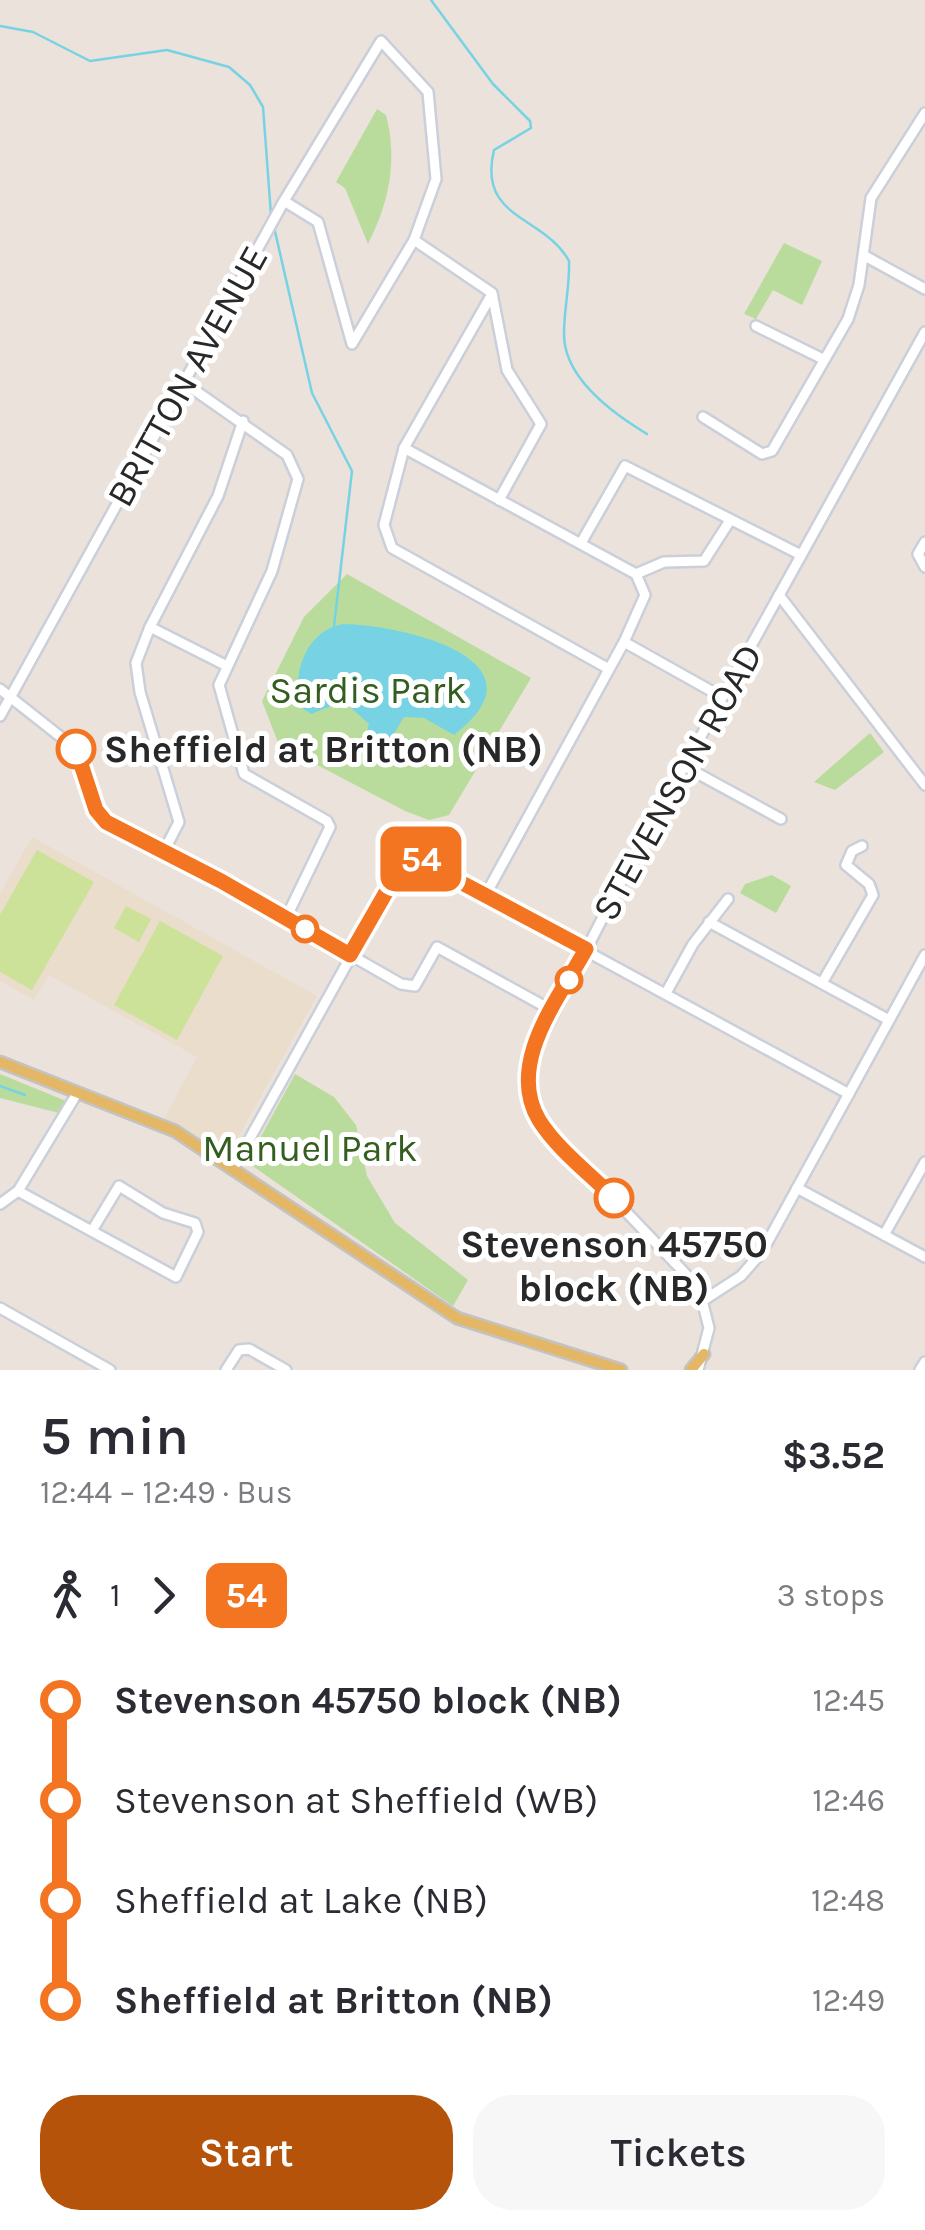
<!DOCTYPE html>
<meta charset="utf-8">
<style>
body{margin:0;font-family:Karla,sans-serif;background:#f7f7f7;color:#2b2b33;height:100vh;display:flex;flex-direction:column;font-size:38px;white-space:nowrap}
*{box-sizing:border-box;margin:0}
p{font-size:32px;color:#7c7c81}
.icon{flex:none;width:55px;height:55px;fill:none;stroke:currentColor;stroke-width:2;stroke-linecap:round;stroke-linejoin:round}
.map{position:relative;height:1370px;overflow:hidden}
.sheet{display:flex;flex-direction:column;background:#fff;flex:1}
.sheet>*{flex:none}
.badge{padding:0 20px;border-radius:15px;font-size:35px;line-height:65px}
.map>.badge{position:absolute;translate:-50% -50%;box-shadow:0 0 0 5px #fff}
.legs{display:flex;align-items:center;gap:15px;height:110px;padding:0 40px;font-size:32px}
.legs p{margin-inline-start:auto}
.headline{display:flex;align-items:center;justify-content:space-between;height:170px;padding:0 40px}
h1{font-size:55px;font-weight:600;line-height:75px}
.cta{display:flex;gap:20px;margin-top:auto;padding:20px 40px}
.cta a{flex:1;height:115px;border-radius:40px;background:#b45309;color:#fff;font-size:40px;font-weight:600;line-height:115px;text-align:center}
.cta a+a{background:#f7f7f7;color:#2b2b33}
ul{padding:0 40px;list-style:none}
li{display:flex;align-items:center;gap:35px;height:100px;font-size:38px}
li i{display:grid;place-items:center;width:15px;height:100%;margin:0 12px;background:currentColor}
li i::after{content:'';width:25px;height:25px;margin:-12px;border:8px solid;border-radius:50%;background:#fff}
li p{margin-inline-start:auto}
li:first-child i{background:linear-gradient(#0000 50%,currentColor 0)}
li:last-child i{background:linear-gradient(currentColor 50%,#0000 0)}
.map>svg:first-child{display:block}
</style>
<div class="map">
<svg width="925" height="1370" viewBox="0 0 925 1370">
<rect width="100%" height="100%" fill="#eae2db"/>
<path fill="#eaddcc" d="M 32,837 L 317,996 L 227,1157 L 163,1121 L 197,1057 L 49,975 L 34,1000 L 0,981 L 0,894 Z"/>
<g fill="#b9dc9c">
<path d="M 377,109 L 386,115 C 398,161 389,203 368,244 L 345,188 L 336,182 Z"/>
<path d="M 784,243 L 822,261 L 802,305 L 773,290 L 756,319 L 744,314 Z"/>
<path d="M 347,574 L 531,678 L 449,815 L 429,820 L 405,811 L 279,745 L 262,701 L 304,617 Z"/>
<path d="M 870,733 L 884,752 L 835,790 L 814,782 Z"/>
<path d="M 772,875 L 791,886 L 776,913 L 740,893 L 745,884 Z"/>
<path d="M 0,1074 L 66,1101 L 59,1113 L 0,1098 Z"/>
<path d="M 295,1074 L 334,1097 L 356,1125 L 367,1176 L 395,1223 L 468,1280 L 453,1306 L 247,1162 Z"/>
</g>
<g fill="#cce299">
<path d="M 37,850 L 94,882 L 32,990 L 0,972 L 0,915 Z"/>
<path d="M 126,906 L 151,919 L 139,942 L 114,928 Z"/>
<path d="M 160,921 L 223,956 L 177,1040 L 114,1005 Z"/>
</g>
<path fill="#77d3e3" d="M 343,624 C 402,625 553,659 454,735 L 424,718 L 404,717 L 376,763 L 370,762 L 363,748 L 369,724 L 350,707 L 336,704 L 311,714 L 299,706 C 293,673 305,631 343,624 Z"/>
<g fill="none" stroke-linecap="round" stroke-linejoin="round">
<g stroke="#77d3e3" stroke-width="2.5">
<path d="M 431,0 L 493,84 L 530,121 L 531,128 L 494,150 C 477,220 544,215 569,261 C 570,285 564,309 564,333 C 563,378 612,413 647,434"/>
<path d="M 0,26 L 33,32 L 90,61 L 167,50 L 229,67 L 250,85 L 263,107 L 271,215"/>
<path d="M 274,227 L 312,393 L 352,471 L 334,626"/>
<path d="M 0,1086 L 25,1095"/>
</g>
<g stroke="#cacfd9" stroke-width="14">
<g id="minor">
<path d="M 414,240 L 492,293 L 507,370 L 541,424 L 499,500"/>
<path d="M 865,256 L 925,289"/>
<path d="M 756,326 L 823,359"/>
<path d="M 183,382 L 287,455 L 298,479 L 272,571 L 219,685 L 244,774 L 327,821 L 330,827 L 286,918"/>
<path d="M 703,417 L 762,454 L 772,451 L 848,319 L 859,285 L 871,198 L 925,113"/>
<path d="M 404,448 L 492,294"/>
<path d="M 925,542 L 918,554 L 925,567"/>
<path d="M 581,543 L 625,466 L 801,555"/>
<path d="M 636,574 L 664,562 L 704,561 L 729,522"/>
<path d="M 779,595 L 925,785"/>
<path d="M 150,627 L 225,665"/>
<path d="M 609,669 L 392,548 L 384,525 L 404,448 L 636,574 L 645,595 L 624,642"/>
<path d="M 0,689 L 76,749 L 96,810 L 106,823 L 221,881 L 401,984 L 415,986 L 437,947 L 553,1011"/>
<path d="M 0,716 L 284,201 L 381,41 L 428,92 L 436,179 L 414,240 L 352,344 L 318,222 L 284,201"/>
<path d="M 684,766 L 781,819"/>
<path d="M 163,853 L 179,822 L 140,692 L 136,663 L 150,627 L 218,496 L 243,421"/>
<path d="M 486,894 L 624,642 L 722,697"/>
<path d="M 709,922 L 889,1020"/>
<path d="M 822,983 L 873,895 L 869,884 L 846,865 L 852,851 L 862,846"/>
<path d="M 666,993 L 693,944 L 728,899"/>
<path d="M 234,1167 L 400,868 L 415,858 L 849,1094"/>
<path d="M 797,1188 L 925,1257"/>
<path d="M 18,1191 L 176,1277 L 198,1232 L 195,1223 L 163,1213 L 119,1186 L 93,1229"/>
<path d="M 0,1204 L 18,1191 L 76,1095"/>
<path d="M 884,1235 L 925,1162"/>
<path d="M 704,1300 L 741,1276 L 762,1252 L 925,955"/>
<path d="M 0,1308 L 110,1370"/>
<path d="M 226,1370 L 239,1350 L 249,1349 L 286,1370"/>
<path d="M 698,1370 L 709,1328 L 699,1288 L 544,1126 L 529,1092 L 530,1059 L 635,855 L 925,332"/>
<path d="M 920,1370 L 925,1362"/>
</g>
</g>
<g stroke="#c3c3c3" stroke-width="15">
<g id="major">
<path d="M 0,1062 L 175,1131 L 457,1318 L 621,1370"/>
<path d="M 691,1370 L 704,1354"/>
</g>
</g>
<use href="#minor" stroke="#fff" stroke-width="9"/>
<use href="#major" stroke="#e4b766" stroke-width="10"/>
</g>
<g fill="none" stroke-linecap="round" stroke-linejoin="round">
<g stroke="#fff" stroke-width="22">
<path id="line-1" d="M 76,749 L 96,810 L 106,822 L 221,881 L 350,955 L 400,868 L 415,858 L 586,949 C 560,997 505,1063 539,1120 C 557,1149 590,1174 614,1198"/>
</g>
<use href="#line-1" stroke="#f37421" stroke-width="15"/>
</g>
<g fill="#fff" stroke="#f37421" stroke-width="5">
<circle cx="76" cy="749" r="18"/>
<circle cx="305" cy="929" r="12"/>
<circle cx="569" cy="980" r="12"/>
<circle cx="614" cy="1198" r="18"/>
</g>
<g text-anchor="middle" stroke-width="10" stroke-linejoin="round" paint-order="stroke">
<g font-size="38" fill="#282828" stroke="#fff">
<text transform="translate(187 376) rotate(-61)" y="13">BRITTON AVENUE</text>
<text transform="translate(677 782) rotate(-61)" y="13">STEVENSON ROAD</text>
</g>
<g font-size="38" fill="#345e20" stroke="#fff">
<text x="368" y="703">Sardis Park</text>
<text x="310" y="1161">Manuel Park</text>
</g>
<g font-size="38" font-weight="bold" fill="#282828" stroke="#fff" text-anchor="start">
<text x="104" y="762">Sheffield at Britton (NB)</text>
<text x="614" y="1257" text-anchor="middle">Stevenson 45750<tspan x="614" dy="44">block (NB)</tspan></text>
</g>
</g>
</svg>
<b class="badge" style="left:421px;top:859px;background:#f37421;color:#fff">54</b>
</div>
<section class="sheet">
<div class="headline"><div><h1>5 min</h1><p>12:44 – 12:49 · Bus</p></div><b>$3.52</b></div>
<div class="legs"><svg class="icon" aria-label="walk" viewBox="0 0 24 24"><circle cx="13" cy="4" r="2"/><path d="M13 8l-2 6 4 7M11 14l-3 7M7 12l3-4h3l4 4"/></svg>1<svg class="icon" aria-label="forward" viewBox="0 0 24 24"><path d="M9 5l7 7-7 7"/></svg><b class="badge" style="background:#f37421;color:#fff">54</b><p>3 stops</p></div>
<ul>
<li><i style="color:#f37421"></i><b>Stevenson 45750 block (NB)</b><p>12:45</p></li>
<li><i style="color:#f37421"></i><span>Stevenson at Sheffield (WB)</span><p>12:46</p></li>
<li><i style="color:#f37421"></i><span>Sheffield at Lake (NB)</span><p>12:48</p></li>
<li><i style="color:#f37421"></i><b>Sheffield at Britton (NB)</b><p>12:49</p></li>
</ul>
<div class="cta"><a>Start</a><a>Tickets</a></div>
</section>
